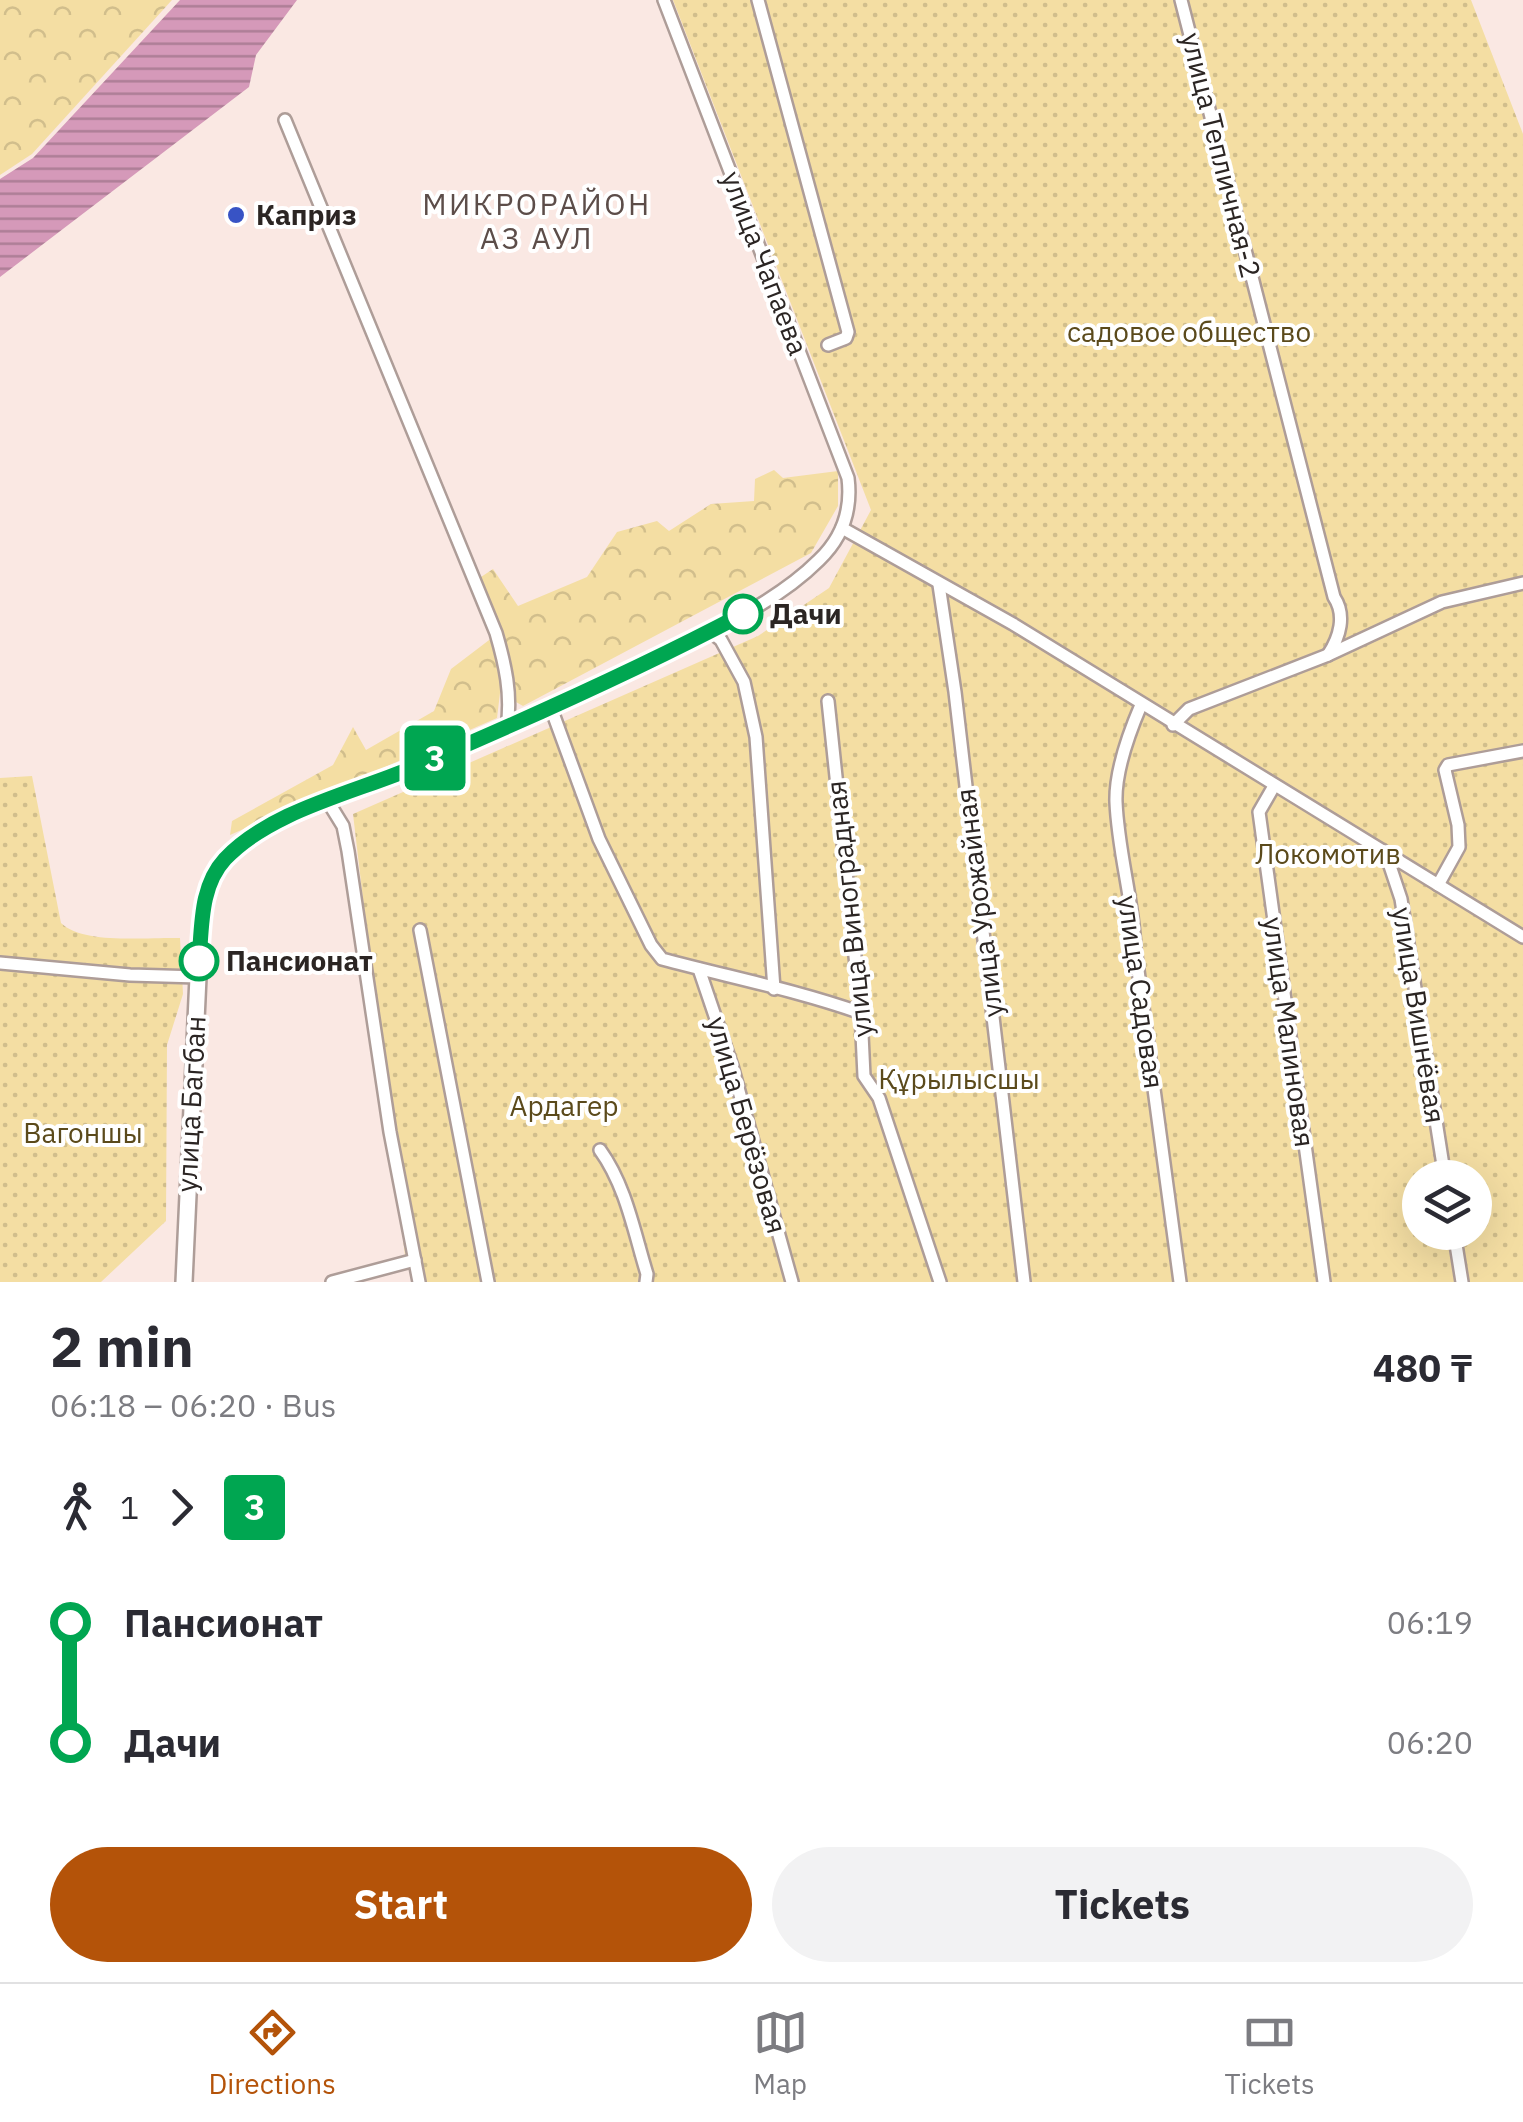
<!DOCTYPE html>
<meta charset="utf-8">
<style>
body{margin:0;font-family:"IBM Plex Sans",sans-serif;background:#f2f2f3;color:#2b2b33;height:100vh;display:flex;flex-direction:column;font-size:38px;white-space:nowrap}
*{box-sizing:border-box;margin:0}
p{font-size:32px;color:#7c7c81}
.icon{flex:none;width:55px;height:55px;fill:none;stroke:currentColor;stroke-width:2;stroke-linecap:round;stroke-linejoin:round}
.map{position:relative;height:1282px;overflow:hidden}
.details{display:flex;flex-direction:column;background:#fff;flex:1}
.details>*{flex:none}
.badge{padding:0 20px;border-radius:8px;font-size:35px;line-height:65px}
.buttons{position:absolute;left:1402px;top:1160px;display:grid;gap:20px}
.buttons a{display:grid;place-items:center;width:90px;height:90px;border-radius:50%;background:#fff;box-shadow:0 10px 40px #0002;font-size:50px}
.map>.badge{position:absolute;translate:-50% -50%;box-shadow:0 0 0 5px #fff}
.legs{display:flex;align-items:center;gap:15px;height:110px;padding:0 50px;font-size:32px}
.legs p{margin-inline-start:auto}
.overview{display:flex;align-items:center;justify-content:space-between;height:170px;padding:0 50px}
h1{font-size:55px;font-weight:800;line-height:75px}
.primary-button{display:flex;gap:20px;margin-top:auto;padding:20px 50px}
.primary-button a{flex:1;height:115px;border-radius:60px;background:#b45309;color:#fff;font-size:40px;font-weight:800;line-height:115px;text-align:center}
.primary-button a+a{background:#f2f2f3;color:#2b2b33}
ul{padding:0 50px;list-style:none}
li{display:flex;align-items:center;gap:35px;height:120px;font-size:38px}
li i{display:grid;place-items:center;width:15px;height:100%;margin:0 12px;background:currentColor}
li i::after{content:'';width:25px;height:25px;margin:-12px;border:8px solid;border-radius:50%;background:#fff}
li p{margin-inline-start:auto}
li:first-child i{background:linear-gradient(#0000 50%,currentColor 0)}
li:last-child i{background:linear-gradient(currentColor 50%,#0000 0)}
.tab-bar{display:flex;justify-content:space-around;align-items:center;height:140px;border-top:2px solid #e1e1e2;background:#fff;font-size:28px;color:#7c7c81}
.tab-bar a{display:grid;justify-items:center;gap:5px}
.tab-bar .selected{color:#b45309}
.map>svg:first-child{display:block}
</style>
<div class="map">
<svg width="1523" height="1282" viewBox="0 0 1523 1282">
<defs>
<pattern id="forest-crowns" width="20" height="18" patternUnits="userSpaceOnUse" patternTransform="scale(2.5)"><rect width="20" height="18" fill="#f4dea3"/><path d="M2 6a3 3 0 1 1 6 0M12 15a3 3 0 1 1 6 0" fill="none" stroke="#d1be8c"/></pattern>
<pattern id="garden-dots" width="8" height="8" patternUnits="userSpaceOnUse" patternTransform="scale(2.5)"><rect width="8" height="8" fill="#f4dea3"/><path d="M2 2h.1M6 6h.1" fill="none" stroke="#d1be8c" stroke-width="1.8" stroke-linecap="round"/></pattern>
<pattern id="water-rules" width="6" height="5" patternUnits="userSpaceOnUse" patternTransform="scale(2.5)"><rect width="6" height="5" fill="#d599b9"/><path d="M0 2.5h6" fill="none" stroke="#ad7d96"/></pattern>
</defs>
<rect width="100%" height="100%" fill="#fae8e3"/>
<g fill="url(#forest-crowns)">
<path d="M 0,0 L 172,0 L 32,154 L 0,175 Z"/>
<path d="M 774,470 L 783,478 L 838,471 L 838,506 L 811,553 L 523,706 L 500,693 L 497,718 L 230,835 L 232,821 L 333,765 L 353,727 L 366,750 L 434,711 L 451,669 L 501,631 L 478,579 L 493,569 L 518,606 L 587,577 L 617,532 L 657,521 L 669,531 L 711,504 L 754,501 L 755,479 Z"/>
</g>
<g fill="url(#garden-dots)" fill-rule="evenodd">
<path d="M 673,0 L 1471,0 L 1523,134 L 1523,1282 L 424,1282 L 406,1264 L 353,814 L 758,636 L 829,588 L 871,510 ZM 1420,1178 L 1475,1178 L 1475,1232 L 1420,1232 Z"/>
<path d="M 32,776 L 61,923 C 83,945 148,937 180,938 L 183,994 L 167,1045 L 166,1221 L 101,1282 L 0,1282 L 0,778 Z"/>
</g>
<path fill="url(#water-rules)" d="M 180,0 L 297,0 L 256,55 L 249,87 L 0,277 L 0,179 L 33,158 Z"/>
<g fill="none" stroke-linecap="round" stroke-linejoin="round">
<g stroke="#ae9d98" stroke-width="16">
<g id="minor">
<path d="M 758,0 L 848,332 L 846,338 L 828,345"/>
<path d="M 1181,0 L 1334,597 C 1346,615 1340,637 1328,655"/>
<path d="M 285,120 L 496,633 C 505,664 512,694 507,727"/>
<path d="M 842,528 L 1013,624 L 1523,937"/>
<path d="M 939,585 L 955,692 L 1024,1282"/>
<path d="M 710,631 L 721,640 L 744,682 L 756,737 L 774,989"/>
<path d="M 828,701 L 861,1013 L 864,1076 L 879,1098 L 940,1282"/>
<path d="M 1141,705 C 1129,733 1115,771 1116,802 C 1118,852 1133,899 1135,948 L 1180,1282"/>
<path d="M 551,708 L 599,839 L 651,945 L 662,959 C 729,977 796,990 861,1013"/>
<path d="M 1173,725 L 1189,709 L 1328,655 L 1442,602 L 1523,583"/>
<path d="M 1274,786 L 1259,812 L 1324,1282"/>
<path d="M 327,800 L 343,826 L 348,851 L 390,1132 L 419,1282"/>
<path d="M 1386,854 L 1401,899 L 1445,1178"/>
<path d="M 1438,885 L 1459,847 L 1458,825 L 1445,770 L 1448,765 L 1523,751"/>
<path d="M 420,930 L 488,1282"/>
<path d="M 0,963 L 130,975 L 198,977 C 200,943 197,896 219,867 C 260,813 353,792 414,768 C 494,735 572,698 650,660 C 708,632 773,606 819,560 C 843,537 852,510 848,478 L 664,0"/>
<path d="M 699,969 L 732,1066 L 792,1282"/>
<path d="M 600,1150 C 626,1186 634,1232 647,1274 L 646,1282"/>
<path d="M 1454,1232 L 1462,1282"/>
<path d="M 332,1282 L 415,1260"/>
</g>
</g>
<g stroke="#ae9d98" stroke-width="20">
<path id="tertiary" d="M 184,1282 L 198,977"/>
</g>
<use href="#minor" stroke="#fff" stroke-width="11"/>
<use href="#tertiary" stroke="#fff" stroke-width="15"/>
</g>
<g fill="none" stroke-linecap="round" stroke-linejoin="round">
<g stroke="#fff" stroke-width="22">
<path id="line-1" d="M 199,961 C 202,926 200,886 225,859 C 271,810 357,792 417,766 C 527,719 637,670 743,614"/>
</g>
<use href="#line-1" stroke="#00a651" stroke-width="15"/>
</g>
<circle fill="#3853c5" stroke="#fff" stroke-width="4" cx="236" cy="215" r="10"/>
<g fill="#fff" stroke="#00a651" stroke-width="5">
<circle cx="743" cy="614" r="18"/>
<circle cx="199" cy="961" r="18"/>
</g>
<g text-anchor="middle" stroke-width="8" stroke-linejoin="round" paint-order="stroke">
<g font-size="28" fill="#2b2523" stroke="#fff">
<text transform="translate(1221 155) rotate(76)" y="10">улица Тепличная-2</text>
<text transform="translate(765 263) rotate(69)" y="10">улица Чапаева</text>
<text transform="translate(979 903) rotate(-97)" y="10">улица Урожайная</text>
<text transform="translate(849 909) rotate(-96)" y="10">улица Виноградная</text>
<text transform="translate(1141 992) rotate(82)" y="10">улица Садовая</text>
<text transform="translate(1419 1015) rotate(81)" y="10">улица Вишнёвая</text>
<text transform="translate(1289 1032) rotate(82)" y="10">улица Малиновая</text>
<text transform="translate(191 1104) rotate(-87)" y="10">улица Багбан</text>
<text transform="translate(747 1125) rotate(74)" y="10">улица Берёзовая</text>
</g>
<g font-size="28" font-weight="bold" fill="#2b2523" stroke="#fff" text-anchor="start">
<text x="256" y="225">Каприз</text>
</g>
<g font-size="28" fill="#5b4a1b" stroke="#fff">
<text x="1189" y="342">садовое общество</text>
<text x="1328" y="864">Локомотив</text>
<text x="959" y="1089">Құрылысшы</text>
<text x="564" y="1116">Ардагер</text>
<text x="83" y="1143">Вагоншы</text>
</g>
<g font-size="28" font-weight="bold" fill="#2b2523" stroke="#fff" text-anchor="start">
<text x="770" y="624">Дачи</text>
<text x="226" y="971">Пансионат</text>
</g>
<g font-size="30" letter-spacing="2.5" fill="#5c4d49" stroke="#fff">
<text x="537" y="215">МИКРОРАЙОН<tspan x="537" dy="34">АЗ АУЛ</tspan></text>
</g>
</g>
</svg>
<div class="buttons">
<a><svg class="icon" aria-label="layers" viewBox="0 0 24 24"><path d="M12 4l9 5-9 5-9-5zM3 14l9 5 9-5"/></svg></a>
</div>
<b class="badge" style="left:435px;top:758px;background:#00a651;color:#fff">3</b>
</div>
<section class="details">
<div class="overview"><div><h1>2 min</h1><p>06:18 – 06:20 · Bus</p></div><b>480 ₸</b></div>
<div class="legs"><svg class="icon" aria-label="walk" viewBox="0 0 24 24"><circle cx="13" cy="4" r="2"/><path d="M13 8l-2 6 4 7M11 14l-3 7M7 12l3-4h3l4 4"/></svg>1<svg class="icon" aria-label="forward" viewBox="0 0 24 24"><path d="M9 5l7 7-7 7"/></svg><b class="badge" style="background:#00a651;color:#fff">3</b></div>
<ul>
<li><i style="color:#00a651"></i><b>Пансионат</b><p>06:19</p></li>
<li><i style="color:#00a651"></i><b>Дачи</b><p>06:20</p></li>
</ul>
<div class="primary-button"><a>Start</a><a>Tickets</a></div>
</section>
<nav class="tab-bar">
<a class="selected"><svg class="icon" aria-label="directions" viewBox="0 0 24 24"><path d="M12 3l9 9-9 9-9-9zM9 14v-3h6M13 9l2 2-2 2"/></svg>Directions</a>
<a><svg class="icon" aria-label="map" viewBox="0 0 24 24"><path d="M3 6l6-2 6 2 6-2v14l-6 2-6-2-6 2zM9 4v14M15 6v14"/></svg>Map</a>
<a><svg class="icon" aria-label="tickets" viewBox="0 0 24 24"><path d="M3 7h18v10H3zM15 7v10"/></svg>Tickets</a>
</nav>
